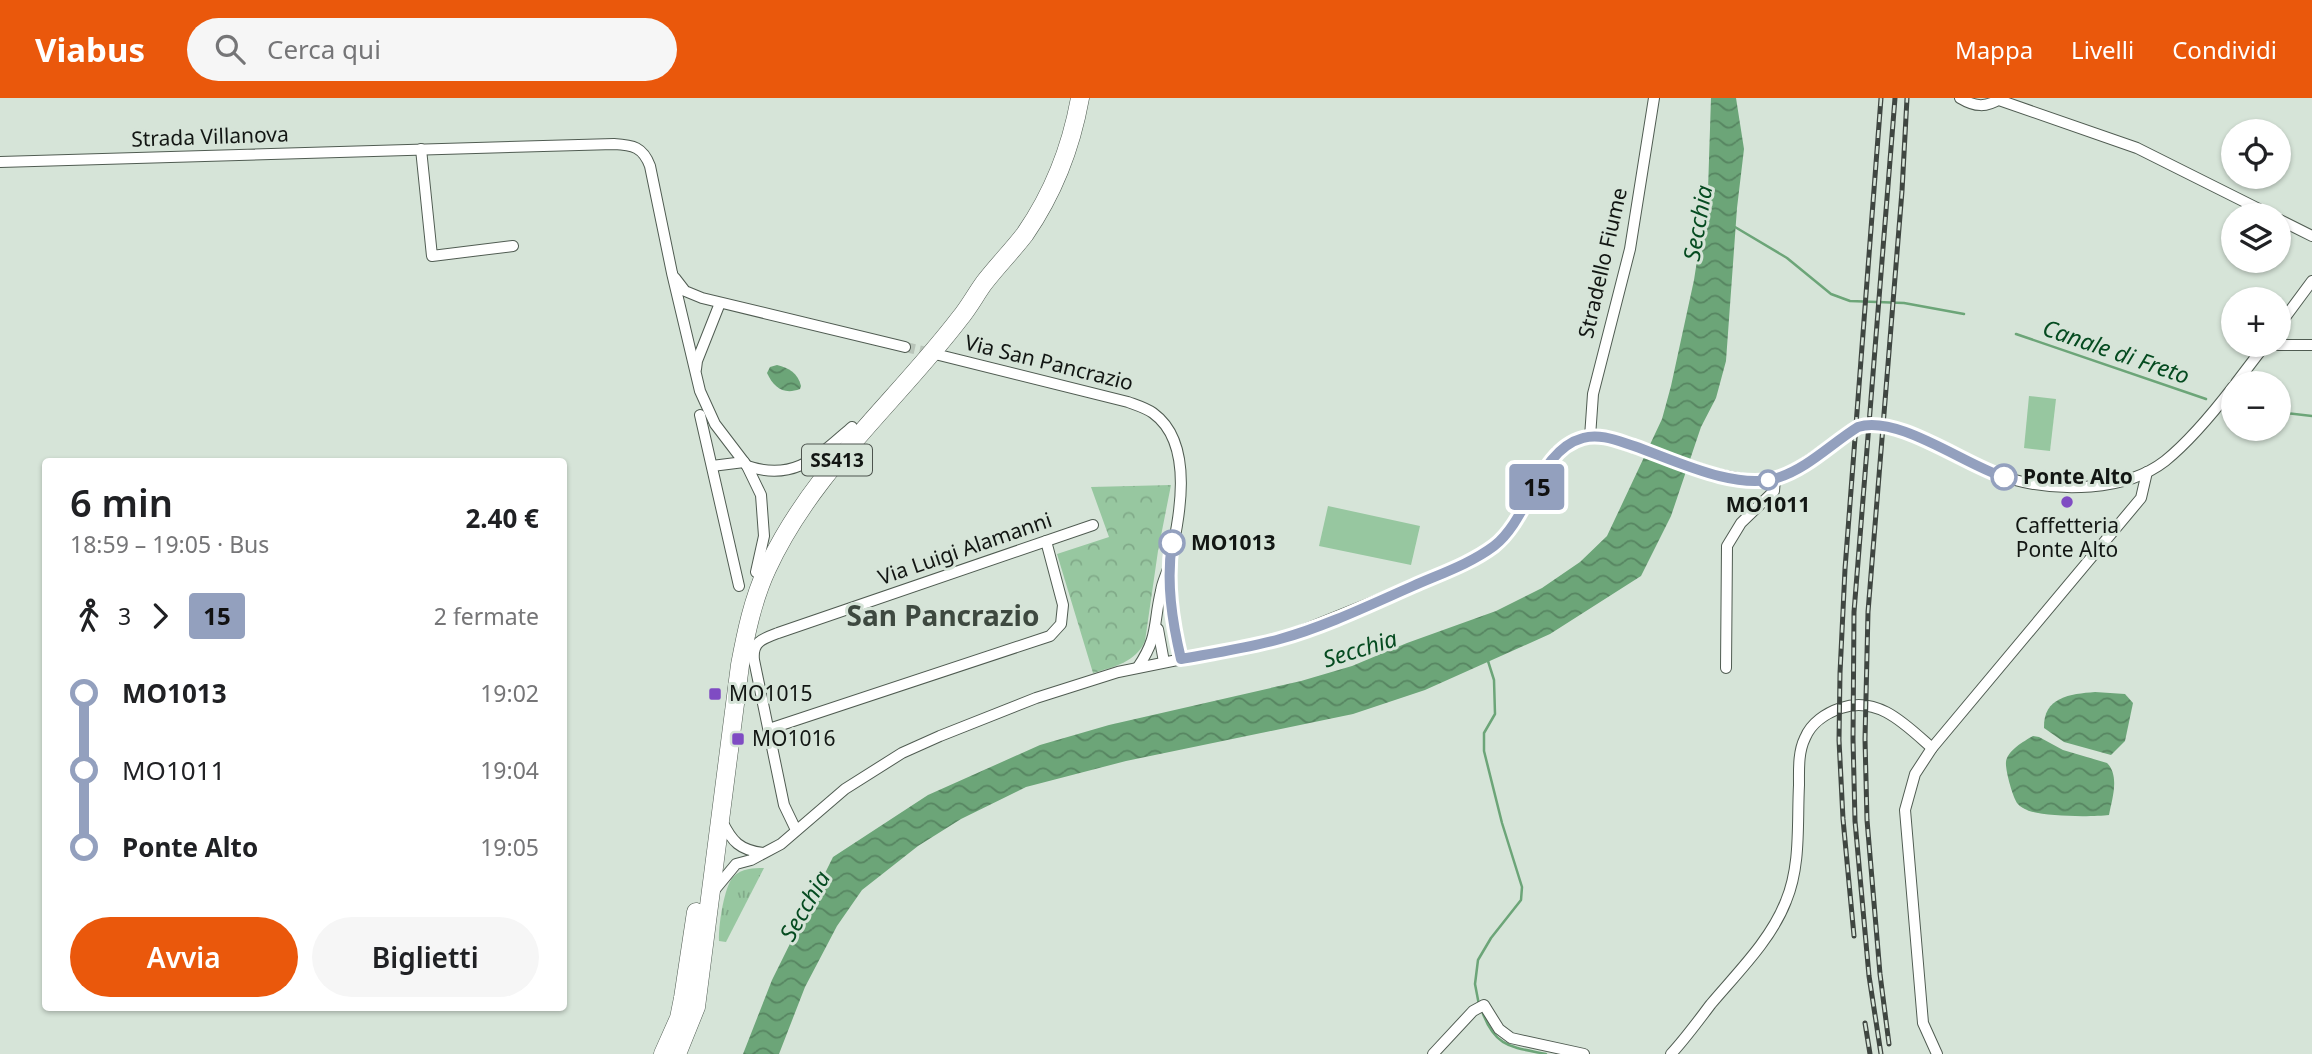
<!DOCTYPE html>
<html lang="it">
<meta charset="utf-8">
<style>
body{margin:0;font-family:"Noto Sans",sans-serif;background:#f6f6f6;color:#202124;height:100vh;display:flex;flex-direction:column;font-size:26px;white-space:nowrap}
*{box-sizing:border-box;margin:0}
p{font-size:23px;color:#757577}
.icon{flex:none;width:38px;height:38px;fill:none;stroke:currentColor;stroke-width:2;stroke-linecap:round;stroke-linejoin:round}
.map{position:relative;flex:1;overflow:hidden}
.sheet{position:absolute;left:42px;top:360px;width:525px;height:553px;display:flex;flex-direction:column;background:#fff;border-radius:7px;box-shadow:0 2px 5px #0004}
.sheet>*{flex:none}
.badge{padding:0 14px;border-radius:5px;font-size:24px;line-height:46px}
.tools{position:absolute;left:2221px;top:21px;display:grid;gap:14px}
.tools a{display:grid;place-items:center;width:70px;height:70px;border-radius:50%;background:#fff;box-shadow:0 2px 5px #0004;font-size:35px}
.map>.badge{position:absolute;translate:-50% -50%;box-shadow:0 0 0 4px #fff}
.legs{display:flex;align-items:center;gap:10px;height:77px;padding:0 28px;font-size:23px}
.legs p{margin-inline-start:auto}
.summary{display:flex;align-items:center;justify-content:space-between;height:119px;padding:0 28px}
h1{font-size:38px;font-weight:600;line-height:52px}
.primary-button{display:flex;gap:14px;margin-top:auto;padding:14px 28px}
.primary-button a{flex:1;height:80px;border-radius:42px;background:#ea580c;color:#fff;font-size:28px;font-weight:600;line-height:80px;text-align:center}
.primary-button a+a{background:#f6f6f6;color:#202124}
ul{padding:0 28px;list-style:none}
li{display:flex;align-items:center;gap:24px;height:77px;font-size:26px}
li i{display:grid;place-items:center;width:10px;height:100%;margin:0 9px;background:currentColor}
li i::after{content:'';width:18px;height:18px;margin:-9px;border:5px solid;border-radius:50%;background:#fff}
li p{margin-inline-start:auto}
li:first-child i{background:linear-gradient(#0000 50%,currentColor 0)}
li:last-child i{background:linear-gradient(currentColor 50%,#0000 0)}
header{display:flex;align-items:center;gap:42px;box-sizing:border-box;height:98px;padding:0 35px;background:#ea580c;color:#fff}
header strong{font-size:33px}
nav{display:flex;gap:38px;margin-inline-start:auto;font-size:24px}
.search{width:490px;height:63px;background:#f6f6f6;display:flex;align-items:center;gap:18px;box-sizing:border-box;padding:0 24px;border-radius:38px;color:#757577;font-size:26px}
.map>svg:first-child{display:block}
</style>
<header>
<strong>Viabus</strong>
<div class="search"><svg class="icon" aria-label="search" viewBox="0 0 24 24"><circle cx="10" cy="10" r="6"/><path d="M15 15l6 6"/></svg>Cerca qui</div>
<nav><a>Mappa</a><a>Livelli</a><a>Condividi</a></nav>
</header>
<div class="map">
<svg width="2312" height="956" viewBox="0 0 2312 956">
<defs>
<pattern id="grass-tufts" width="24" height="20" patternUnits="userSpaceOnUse" patternTransform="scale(1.75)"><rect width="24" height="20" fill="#97c7a0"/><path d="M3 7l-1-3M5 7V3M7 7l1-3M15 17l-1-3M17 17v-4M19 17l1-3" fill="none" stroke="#81aa89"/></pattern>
<pattern id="park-crowns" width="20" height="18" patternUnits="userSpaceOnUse" patternTransform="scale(1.75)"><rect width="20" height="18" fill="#97c7a0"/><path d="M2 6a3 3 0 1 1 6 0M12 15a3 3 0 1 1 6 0" fill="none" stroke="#81aa89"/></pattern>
<pattern id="water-waves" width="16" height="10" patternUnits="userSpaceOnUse" patternTransform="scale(1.75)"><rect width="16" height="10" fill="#6ca578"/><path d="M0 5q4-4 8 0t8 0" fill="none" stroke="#578561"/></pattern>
</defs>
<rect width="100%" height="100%" fill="#d6e4d8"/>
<path fill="url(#grass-tufts)" d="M 764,770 L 726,844 L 719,843 C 718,829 724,789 733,779 C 742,770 753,770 764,770 Z"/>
<path fill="url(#park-crowns)" d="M 1171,387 L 1158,453 L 1145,543 C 1136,564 1114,569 1093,575 L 1057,456 L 1109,439 L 1091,389 Z"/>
<g fill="#97c7a0">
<path d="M 2029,298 L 2056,301 L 2050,353 L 2024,350 Z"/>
<path d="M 1328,408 L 1420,428 L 1411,467 L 1319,448 Z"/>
</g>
<g fill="url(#water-waves)">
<path d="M 1711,0 L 1736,0 L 1744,51 L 1737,110 L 1726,263 L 1716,300 L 1701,329 L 1671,418 L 1641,478 L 1550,536 L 1425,592 L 1353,616 L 1126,663 L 1026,689 L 961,721 L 918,748 L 862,792 L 837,828 L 805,889 L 779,956 L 743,956 L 772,882 L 833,759 L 928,697 L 1040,647 L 1109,627 L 1301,583 L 1352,568 L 1407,545 L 1496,513 L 1542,490 L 1580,464 L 1607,438 L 1662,321 L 1671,288 L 1694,182 L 1708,92 Z"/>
<path d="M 777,267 C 789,270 798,275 801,288 L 800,291 C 784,297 774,290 767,275 L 770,269 Z"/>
<path d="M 2095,594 L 2125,596 L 2133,605 L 2125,643 L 2111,657 L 2064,644 L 2044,630 C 2043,599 2070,596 2095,594 Z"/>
<path d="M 2033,638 L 2039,639 L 2063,652 L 2107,665 C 2120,678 2112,701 2109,717 C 2093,719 2041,719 2027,712 C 2025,711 2019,708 2018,706 C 2013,701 2005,671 2006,664 C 2007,653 2024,643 2033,638 Z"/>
</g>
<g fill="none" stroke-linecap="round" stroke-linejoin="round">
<g stroke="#6ca578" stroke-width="2.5">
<path d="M 1735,129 L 1787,160 L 1831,196 L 1850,203 L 1904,205 L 1964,216"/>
<path d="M 2016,236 L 2206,301"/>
<path d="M 2230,307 L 2233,308"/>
<path d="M 2278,314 L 2312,318"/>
<path d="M 1479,907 L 1475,886 L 1478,862 L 1491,840 L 1521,802 L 1522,789 L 1502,725 L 1484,653 L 1484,635 L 1495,616 L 1494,582 L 1488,563"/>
<path d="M 1482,913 C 1495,950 1512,949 1546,956"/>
</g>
<path stroke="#b9c5ba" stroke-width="10" stroke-dasharray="10 5" stroke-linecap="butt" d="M 905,249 L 936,256"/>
<g stroke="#505c52" stroke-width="12">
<g id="minor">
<path d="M 1960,0 C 1975,9 1986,10 2001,0"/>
<path d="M 1999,2 L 2137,50 L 2271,117"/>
<path d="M 421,51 L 432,158 L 513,148"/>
<path d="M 0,64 L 614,46 C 633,47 643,49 650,68 L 672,175 L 700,293 L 715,326 L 747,368 L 761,397 L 764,438 L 756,474"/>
<path d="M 2278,121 L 2312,138"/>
<path d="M 675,180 L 685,193 L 702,200 L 905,249"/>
<path d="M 2278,229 L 2312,183"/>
<path d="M 2278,247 L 2312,247"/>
<path d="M 939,257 L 1128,304 C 1136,307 1146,310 1153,315 C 1196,346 1179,422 1169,467 C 1167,476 1162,484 1161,493 C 1153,526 1159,538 1138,569"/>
<path d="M 696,271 L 697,263 L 720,205"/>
<path d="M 2236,285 L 2265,247"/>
<path d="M 700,317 L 739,488"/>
<path d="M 1590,339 L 1593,296 L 1630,151 L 1654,0"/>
<path d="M 712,368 L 744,364"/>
<path d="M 747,368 C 795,384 818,358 852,329"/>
<path d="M 1169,474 L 1173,523 L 1181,561"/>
<path d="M 1158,531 L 1164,564"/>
<path d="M 1726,570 L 1727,448 L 1741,425 L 1774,393 L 1775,381"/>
<path d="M 769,631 L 1050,538 L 1061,526 L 1063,507 L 1046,443"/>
<path d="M 722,723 C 732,744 740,752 763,755"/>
<path d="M 796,732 L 784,707 L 754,562 C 752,544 762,541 778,535 L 1093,427"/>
<path d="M 712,795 L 736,766 L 751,762 L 781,746 L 845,691 L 902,655 L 940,638 L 1036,600 L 1118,574 L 1281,541 L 1405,491 L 1477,459 L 1495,447 L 1517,423 L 1557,354 L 1570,345 L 1590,339 L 1606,340 L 1715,376 L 1752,383 L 1762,382 L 1775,381 L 1796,371 L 1858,329 C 1888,319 1921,341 1947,354 C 1968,365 1989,375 2011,381 C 2058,394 2125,394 2165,363 C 2191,342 2213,315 2233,289"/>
<path d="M 1433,956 L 1473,913 L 1484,907 L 1499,931 L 1511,940 L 1584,956"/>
<path d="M 1671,956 C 1685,941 1698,923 1711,906 C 1737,875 1771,842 1786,803 C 1801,767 1797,726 1799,687 C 1799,672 1798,654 1805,640 C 1811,625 1826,615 1841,610 C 1878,597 1906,627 1932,650"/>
<path d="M 1937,956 L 1923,925 L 1905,712 L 1915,676 L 1932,650 L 2141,400 L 2147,374"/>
</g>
</g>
<g stroke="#505c52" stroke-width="19">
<g id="primary">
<path d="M 663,956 L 679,920 L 683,900 L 696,814"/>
<path d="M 677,956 L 696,909 L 740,567 C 746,535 753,501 767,471 C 812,373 896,304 960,220 C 969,209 976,196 984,185 C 997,168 1012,153 1025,136 C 1054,94 1071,50 1080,0"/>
</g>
</g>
<use href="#minor" stroke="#fff" stroke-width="10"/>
<use href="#primary" stroke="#fff" stroke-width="18"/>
<g stroke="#3f4641" stroke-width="5">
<g id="rail">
<path d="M 1854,838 L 1843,721 L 1839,642 L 1840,575 L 1845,471 L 1881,0"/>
<path d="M 1865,925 L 1870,956"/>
<path d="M 1889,946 L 1880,876 L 1867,722 L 1865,641 L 1868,514 L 1902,93 L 1907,0"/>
<path d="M 1881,956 L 1869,878 L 1855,723 L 1853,641 L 1854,514 L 1895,0"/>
</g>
</g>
<use href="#rail" stroke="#d6e4d8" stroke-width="2.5" stroke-dasharray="8" stroke-linecap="butt"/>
</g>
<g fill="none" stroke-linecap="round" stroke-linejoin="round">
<g stroke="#fff" stroke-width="16">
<path id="line-1" d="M 1172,445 C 1166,484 1172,523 1181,561 C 1214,555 1248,550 1280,541 C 1324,529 1372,506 1413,488 C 1440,476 1470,466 1494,448 C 1530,420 1538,352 1583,340 C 1600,335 1618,343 1634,348 C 1674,362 1736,393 1777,380 C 1807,371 1832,345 1858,329 C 1897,316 1965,367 2004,379"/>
</g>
<use href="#line-1" stroke="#93a0be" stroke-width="10"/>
</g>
<g fill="#fff" stroke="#93a0be" stroke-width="3.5">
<circle cx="2004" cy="379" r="12"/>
<circle cx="1768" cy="382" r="9"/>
<circle cx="1172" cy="445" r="12"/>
</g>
<g fill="#7f4cc3" stroke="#d6e4d8" stroke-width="2.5">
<circle cx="2067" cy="404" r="7"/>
<rect x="708" y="589" width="14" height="14" rx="3.5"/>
<rect x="731" y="634" width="14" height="14" rx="3.5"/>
</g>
<g text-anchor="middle" stroke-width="6" stroke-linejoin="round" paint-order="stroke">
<rect fill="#d6e4d8" stroke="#4d544e" stroke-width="2" x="802" y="346.5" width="70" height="31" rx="5"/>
<g font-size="19" font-weight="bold" fill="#121613">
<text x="837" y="369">SS413</text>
</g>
<g font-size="21" fill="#121613" stroke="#d6e4d8">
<text transform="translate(210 39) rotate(-2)" y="7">Strada Villanova</text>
<text transform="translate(1603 165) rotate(-77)" y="7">Stradello Fiume</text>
<text transform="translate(1049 265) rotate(14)" y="7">Via San Pancrazio</text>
<text transform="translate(965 451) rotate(-19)" y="7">Via Luigi Alamanni</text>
</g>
<g font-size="21" font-weight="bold" fill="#121613" stroke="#d6e4d8" text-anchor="start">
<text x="2023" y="386">Ponte Alto</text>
<text x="1768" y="414" text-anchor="middle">MO1011</text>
<text x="1191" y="452">MO1013</text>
</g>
<g font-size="21" fill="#121613" stroke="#d6e4d8" text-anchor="start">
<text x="2067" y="435" text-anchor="middle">Caffetteria<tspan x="2067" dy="24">Ponte Alto</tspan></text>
<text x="729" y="603">MO1015</text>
<text x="752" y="648">MO1016</text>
</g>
<g font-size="23" font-style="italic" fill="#054b20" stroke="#d6e4d8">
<text transform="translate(1698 125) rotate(-80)" y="8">Secchia</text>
<text transform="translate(2116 254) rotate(19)" y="8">Canale di Freto</text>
<text transform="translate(1360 551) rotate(-17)" y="8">Secchia</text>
<text transform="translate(805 808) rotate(-60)" y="8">Secchia</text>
</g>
<g font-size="28" font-weight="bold" fill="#3e4940" stroke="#d6e4d8">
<text x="943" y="528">San Pancrazio</text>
</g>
</g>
</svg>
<div class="tools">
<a><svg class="icon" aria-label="locate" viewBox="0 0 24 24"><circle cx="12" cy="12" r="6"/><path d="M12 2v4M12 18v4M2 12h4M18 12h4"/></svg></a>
<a><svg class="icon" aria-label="layers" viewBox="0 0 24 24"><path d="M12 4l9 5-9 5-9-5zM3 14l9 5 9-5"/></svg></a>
<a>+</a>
<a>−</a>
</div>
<b class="badge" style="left:1537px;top:389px;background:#93a0be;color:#111">15</b>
<section class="sheet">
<div class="summary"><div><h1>6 min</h1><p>18:59 – 19:05 · Bus</p></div><b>2.40 €</b></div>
<div class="legs"><svg class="icon" aria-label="walk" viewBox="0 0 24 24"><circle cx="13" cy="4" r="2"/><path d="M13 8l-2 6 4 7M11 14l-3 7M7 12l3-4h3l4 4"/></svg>3<svg class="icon" aria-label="forward" viewBox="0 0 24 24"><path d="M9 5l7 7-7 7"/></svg><b class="badge" style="background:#93a0be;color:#111">15</b><p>2 fermate</p></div>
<ul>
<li><i style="color:#93a0be"></i><b>MO1013</b><p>19:02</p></li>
<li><i style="color:#93a0be"></i><span>MO1011</span><p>19:04</p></li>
<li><i style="color:#93a0be"></i><b>Ponte Alto</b><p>19:05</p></li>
</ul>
<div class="primary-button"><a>Avvia</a><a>Biglietti</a></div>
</section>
</div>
